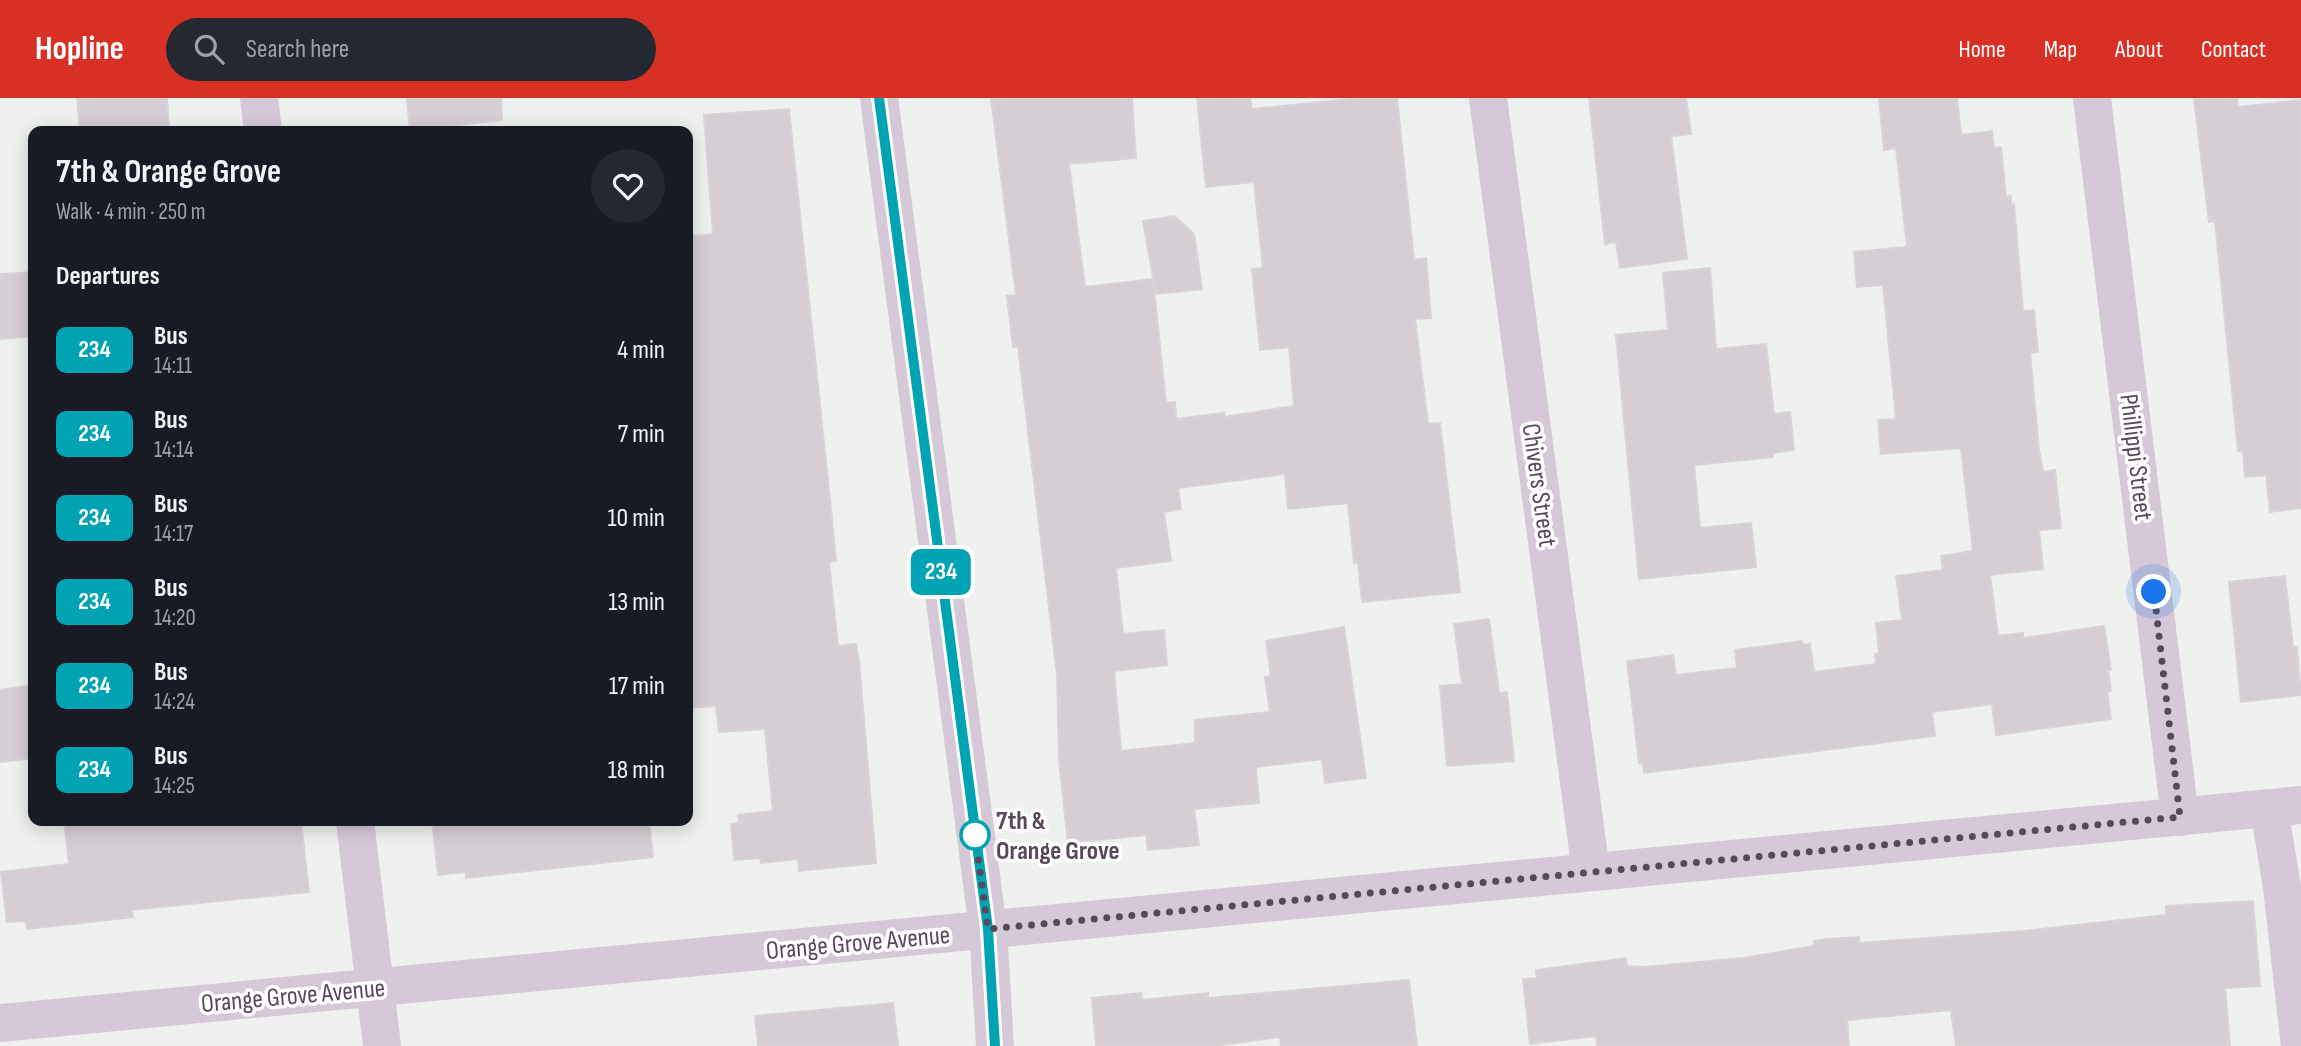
<!DOCTYPE html>
<meta charset="utf-8">
<style>
body{margin:0;font-family:"Sofia Sans Condensed",sans-serif;background:#242831;color:#f1f3f6;height:100vh;display:flex;flex-direction:column;font-size:26px;white-space:nowrap}
*{box-sizing:border-box;margin:0}
p{font-size:23px;color:#9ea1a6}
.icon{flex:none;width:38px;height:38px;fill:none;stroke:currentColor;stroke-width:2;stroke-linecap:round;stroke-linejoin:round}
.map{position:relative;flex:1;overflow:hidden}
.sheet{position:absolute;left:28px;top:28px;width:665px;height:700px;display:flex;flex-direction:column;background:#171b24;border-radius:14px;box-shadow:0 4px 18px #0003}
.sheet>*{flex:none}
.badge{padding:0 14px;border-radius:10px;font-size:24px;line-height:46px}
.you{position:absolute;width:35px;height:35px;margin:-18px;border:5px solid #fff;border-radius:50%;background:#1a73e8;box-shadow:0 0 0 10px #1a73e833}
.map>.badge{position:absolute;translate:-50% -50%;box-shadow:0 0 0 4px #fff}
h2{padding:0 28px;font-size:26px;line-height:63px}
.round{display:grid;place-items:center;flex:none;width:74px;height:74px;border-radius:37px;background:#242831}
.summary{display:flex;align-items:center;justify-content:space-between;height:119px;padding:0 28px}
h1{font-size:33px;font-weight:700;line-height:52px}
ul{padding:0;list-style:none}
li{display:flex;align-items:center;gap:21px;height:84px;padding:0 28px}
li div{flex:1}
li b{display:block;font-size:26px}
li em{font-style:normal}
li .badge{min-width:77px;font-weight:700;text-align:center}
header{display:flex;align-items:center;gap:42px;box-sizing:border-box;height:98px;padding:0 35px;background:#d93025;color:#fff}
header strong{font-size:33px}
nav{display:flex;gap:38px;margin-inline-start:auto;font-size:24px}
.search{width:490px;height:63px;background:#242831;display:flex;align-items:center;gap:18px;box-sizing:border-box;padding:0 24px;border-radius:38px;color:#9ea1a6;font-size:26px}
.map>svg:first-child{display:block}
</style>
<header>
<strong>Hopline</strong>
<div class="search"><svg class="icon" aria-label="search" viewBox="0 0 24 24"><circle cx="10" cy="10" r="6"/><path d="M15 15l6 6"/></svg>Search here</div>
<nav><a>Home</a><a>Map</a><a>About</a><a>Contact</a></nav>
</header>
<div class="map">
<svg width="2301" height="948" viewBox="0 0 2301 948">
<rect width="100%" height="100%" fill="#eff1ee"/>
<g fill="#d5ced4" stroke="#d9d3d8" stroke-width="2">
<path d="M 77,0 L 167,0 L 169,33 L 80,33 Z"/>
<path d="M 407,0 L 501,0 L 502,22 L 410,32 Z"/>
<path d="M 991,0 L 1132,0 L 1136,60 L 1069,66 L 1085,189 L 1153,181 L 1166,305 L 1175,304 L 1176,321 L 1224,315 L 1224,319 L 1294,308 L 1289,249 L 1260,252 L 1252,171 L 1263,170 L 1254,84 L 1206,89 L 1197,0 L 1250,0 L 1252,11 L 1360,0 L 1397,0 L 1414,162 L 1426,160 L 1431,220 L 1415,221 L 1428,326 L 1440,325 L 1460,494 L 1362,504 L 1358,465 L 1354,465 L 1348,405 L 1288,411 L 1285,376 L 1178,390 L 1181,411 L 1164,414 L 1171,463 L 1116,470 L 1123,536 L 1164,532 L 1167,567 L 1114,573 L 1121,653 L 1195,645 L 1195,622 L 1270,614 L 1265,579 L 1271,578 L 1266,543 L 1344,529 L 1366,680 L 1325,685 L 1322,661 L 1256,669 L 1259,705 L 1194,711 L 1199,747 L 1148,752 L 1146,737 L 1068,745 L 1059,662 L 1057,577 L 1018,249 L 1013,249 L 1007,198 L 1016,197 Z"/>
<path d="M 1589,0 L 1686,0 L 1691,36 L 1671,38 L 1687,161 L 1620,170 L 1616,144 L 1605,146 Z"/>
<path d="M 1879,0 L 1957,0 L 1961,37 L 1992,33 L 1994,50 L 2001,49 L 2006,99 L 2011,98 L 2011,107 L 2014,106 L 2023,213 L 2034,212 L 2038,254 L 2030,255 L 2039,352 L 2043,374 L 2055,372 L 2061,430 L 2039,432 L 2043,471 L 1990,477 L 1998,538 L 2023,535 L 2023,540 L 2104,528 L 2111,572 L 2108,572 L 2111,593 L 2107,593 L 2111,621 L 1996,637 L 1992,606 L 1932,614 L 1935,638 L 1644,675 L 1643,665 L 1639,665 L 1627,563 L 1673,557 L 1676,577 L 1737,570 L 1735,552 L 1802,543 L 1803,547 L 1810,546 L 1814,574 L 1876,566 L 1875,556 L 1879,555 L 1876,525 L 1902,522 L 1896,478 L 1943,472 L 1941,458 L 1973,453 L 1961,350 L 1881,356 L 1878,322 L 1896,321 L 1883,187 L 1857,189 L 1854,154 L 1907,149 L 1896,50 L 1884,52 Z"/>
<path d="M 2194,0 L 2237,0 L 2238,9 L 2301,2 L 2301,410 L 2270,414 L 2266,377 L 2245,379 L 2243,353 L 2238,353 L 2215,123 L 2209,124 Z"/>
<path d="M 789,11 L 831,412 L 836,463 L 829,464 L 838,548 L 856,546 L 859,563 L 876,765 L 799,773 L 798,761 L 761,765 L 760,760 L 734,762 L 731,726 L 739,725 L 738,717 L 773,713 L 765,631 L 719,634 L 716,608 L 688,610 L 688,139 L 713,136 L 704,17 Z"/>
<path d="M 1174,118 L 1194,136 L 1202,191 L 1156,196 L 1143,123 Z"/>
<path d="M 1710,170 L 1716,251 L 1766,246 L 1774,316 L 1790,314 L 1794,352 L 1773,355 L 1773,359 L 1694,367 L 1700,430 L 1751,425 L 1756,469 L 1639,481 L 1616,237 L 1668,232 L 1663,175 Z"/>
<path d="M 33,174 L 33,238 L 0,241 L 0,176 Z"/>
<path d="M 2285,478 L 2293,549 L 2297,549 L 2301,597 L 2241,604 L 2229,484 Z"/>
<path d="M 1489,521 L 1499,595 L 1507,594 L 1514,663 L 1447,668 L 1440,588 L 1462,586 L 1454,526 Z"/>
<path d="M 33,587 L 33,660 L 0,664 L 0,592 Z"/>
<path d="M 64,723 L 301,723 L 309,794 L 150,810 L 132,812 L 133,819 L 27,831 L 26,823 L 7,824 L 1,774 L 69,766 Z"/>
<path d="M 432,723 L 649,723 L 653,759 L 466,780 L 466,774 L 438,777 Z"/>
<path d="M 2253,803 L 2260,888 L 2225,890 L 2230,948 L 1956,948 L 1951,912 L 1847,922 L 1849,948 L 1597,948 L 1596,938 L 1530,946 L 1523,881 L 1537,880 L 1536,872 L 1626,860 L 1627,868 L 1644,869 L 1743,860 L 1814,848 L 1814,843 L 1826,841 L 1859,839 L 1859,845 L 2024,833 L 2166,817 L 2166,808 Z"/>
<path d="M 1409,882 L 1417,948 L 1281,948 L 1280,939 L 1214,948 L 1096,948 L 1092,900 L 1141,895 L 1142,902 L 1208,895 L 1208,900 Z"/>
<path d="M 893,905 L 898,948 L 758,948 L 755,918 Z"/>
</g>
<g fill="none" stroke-linecap="round" stroke-linejoin="round">
<g stroke="#d6c9d7" stroke-width="38">
<path d="M 259,0 L 263,33"/>
<path d="M 879,0 L 988,831 L 995,948"/>
<path d="M 1488,0 L 1591,774"/>
<path d="M 2092,0 L 2180,719"/>
<path d="M 2269,710 L 2282,789 L 2300,948"/>
<path d="M 355,723 L 382,948"/>
<path d="M 0,925 L 2301,707"/>
</g>
</g>
<g fill="none" stroke-linecap="round" stroke-linejoin="round">
<g stroke="#fff" stroke-width="16">
<path id="line" d="M 879,0 L 988,831 L 995,948"/>
</g>
<use href="#line" stroke="#00a3b4" stroke-width="10"/>
<path stroke="#59485a" stroke-width="7" stroke-dasharray="0 12.6" d="M 975,737 L 988,831 L 2180,719 L 2154,494"/>
</g>
<circle fill="#fff" stroke="#00a3b4" stroke-width="3.5" cx="975" cy="737" r="14"/>
<g text-anchor="middle" stroke-width="7" stroke-linejoin="round" paint-order="stroke">
<g font-size="26" fill="#59485a" stroke="#fff">
<text transform="translate(2137 359) rotate(83)" y="9">Phillippi Street</text>
<text transform="translate(1540 387) rotate(82)" y="9">Chivers Street</text>
<text transform="translate(858 844) rotate(-5)" y="9">Orange Grove Avenue</text>
<text transform="translate(293 897) rotate(-5)" y="9">Orange Grove Avenue</text>
</g>
<g font-size="26" font-weight="bold" fill="#59485a" stroke="#fff" text-anchor="start">
<text x="996" y="731">7th &amp;<tspan x="996" dy="30">Orange Grove</tspan></text>
</g>
</g>
</svg>
<div class="you" style="left:2154px;top:494px"></div>
<b class="badge" style="left:941px;top:474px;background:#00a3b4;color:#fff">234</b>
<section class="sheet">
<div class="summary"><div><h1>7th &amp; Orange Grove</h1><p>Walk · 4 min · 250 m</p></div><a class="round"><svg class="icon" aria-label="heart" viewBox="0 0 24 24"><path d="M12 20l-8-8c-3-5 5-10 8-4 3-6 11-1 8 4z"/></svg></a></div>
<h2>Departures</h2>
<ul>
<li><span class="badge" style="background:#00a3b4;color:#fff">234</span><div><b>Bus</b><p>14:11</p></div><em>4 min</em></li>
<li><span class="badge" style="background:#00a3b4;color:#fff">234</span><div><b>Bus</b><p>14:14</p></div><em>7 min</em></li>
<li><span class="badge" style="background:#00a3b4;color:#fff">234</span><div><b>Bus</b><p>14:17</p></div><em>10 min</em></li>
<li><span class="badge" style="background:#00a3b4;color:#fff">234</span><div><b>Bus</b><p>14:20</p></div><em>13 min</em></li>
<li><span class="badge" style="background:#00a3b4;color:#fff">234</span><div><b>Bus</b><p>14:24</p></div><em>17 min</em></li>
<li><span class="badge" style="background:#00a3b4;color:#fff">234</span><div><b>Bus</b><p>14:25</p></div><em>18 min</em></li>
</ul>
</section>
</div>
